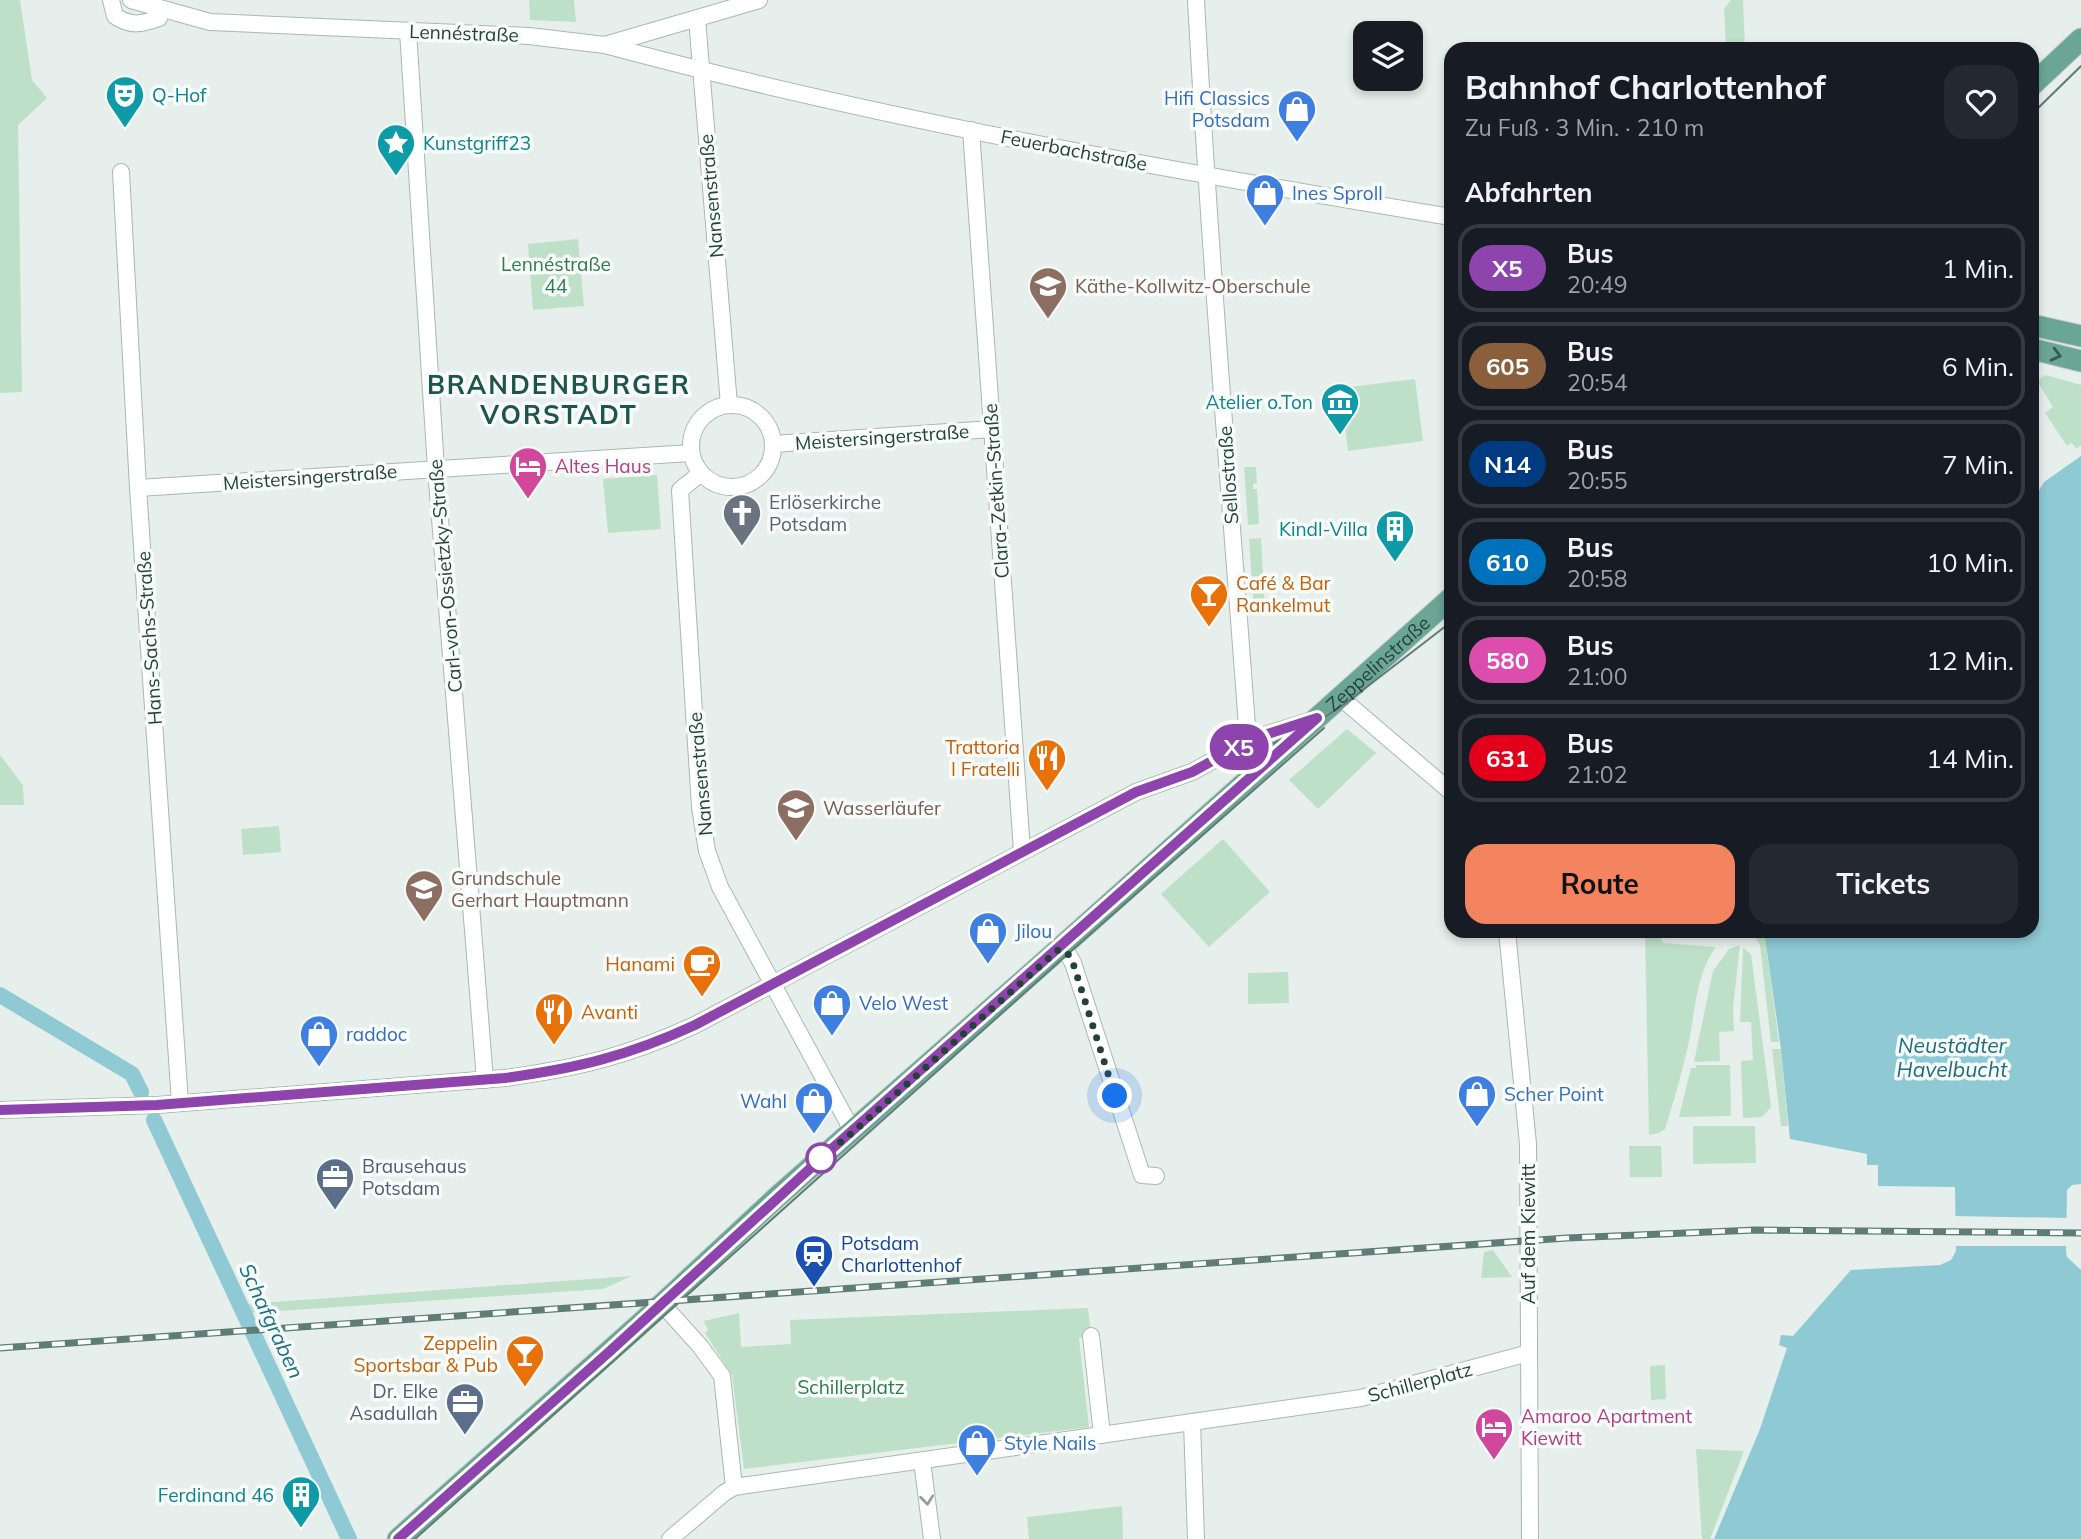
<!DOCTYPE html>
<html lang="de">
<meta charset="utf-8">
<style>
body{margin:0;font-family:Mulish,sans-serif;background:#242831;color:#f1f3f6;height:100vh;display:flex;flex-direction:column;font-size:26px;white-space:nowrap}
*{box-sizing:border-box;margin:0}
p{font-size:23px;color:#9ea1a6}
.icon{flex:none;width:38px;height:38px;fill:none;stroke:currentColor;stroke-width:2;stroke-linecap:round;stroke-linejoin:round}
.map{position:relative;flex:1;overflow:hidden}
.sheet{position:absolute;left:1444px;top:42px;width:595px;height:896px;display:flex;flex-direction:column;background:#171b24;border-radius:21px;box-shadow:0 4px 10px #0003}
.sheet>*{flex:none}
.badge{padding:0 14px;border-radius:23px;font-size:24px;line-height:46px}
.tools{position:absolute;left:1353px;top:21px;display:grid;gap:14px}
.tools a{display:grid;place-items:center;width:70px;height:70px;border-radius:14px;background:#171b24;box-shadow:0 4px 10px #0003;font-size:35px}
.you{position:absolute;width:35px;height:35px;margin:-18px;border:5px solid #fff;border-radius:50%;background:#1a73e8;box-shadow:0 0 0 10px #1a73e833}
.map>.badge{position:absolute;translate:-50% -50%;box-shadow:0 0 0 4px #fff}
h2{padding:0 21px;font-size:26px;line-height:63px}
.round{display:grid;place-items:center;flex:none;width:74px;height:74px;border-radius:21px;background:#242831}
.head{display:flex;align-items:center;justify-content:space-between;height:119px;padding:0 21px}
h1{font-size:33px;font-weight:700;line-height:52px}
.action{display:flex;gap:14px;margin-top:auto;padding:14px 21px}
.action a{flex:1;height:80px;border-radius:21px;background:#f4845f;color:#111;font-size:28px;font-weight:700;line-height:80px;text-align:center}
.action a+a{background:#242831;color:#f1f3f6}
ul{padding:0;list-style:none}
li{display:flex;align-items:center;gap:21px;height:88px;margin:0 14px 10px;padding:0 7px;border:4px solid #363941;border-radius:21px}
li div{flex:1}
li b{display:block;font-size:26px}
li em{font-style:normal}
li .badge{min-width:77px;font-weight:700;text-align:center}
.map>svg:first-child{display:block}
</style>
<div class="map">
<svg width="2081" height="1539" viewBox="0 0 2081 1539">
<rect width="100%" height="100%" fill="#e6efeb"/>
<g fill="#bfe0c8">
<path d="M 0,0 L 20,0 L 32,80 L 47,98 L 18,125 L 22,392 L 0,393 Z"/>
<path d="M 529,0 L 574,0 L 576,22 L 530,20 Z"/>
<path d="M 1731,0 L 1743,0 L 1745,49 L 1726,48 L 1724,9 Z"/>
<path d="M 578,239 L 584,306 L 533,310 L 528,244 Z"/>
<path d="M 2046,375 L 2081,385 L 2081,445 L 2076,449 L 2072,443 L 2067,446 L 2045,413 L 2053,407 L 2037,381 Z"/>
<path d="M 1415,379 L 1423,441 L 1348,451 L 1341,388 Z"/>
<path d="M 1244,467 L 1256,467 L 1257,483 L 1253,484 L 1253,489 L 1257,489 L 1259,524 L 1248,525 Z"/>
<path d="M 657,475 L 661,529 L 608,533 L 603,479 Z"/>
<path d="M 1261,538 L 1265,609 L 1254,610 L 1249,539 Z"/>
<path d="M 1347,729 L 1376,753 L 1318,809 L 1289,780 Z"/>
<path d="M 0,755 L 23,785 L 24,805 L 0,805 Z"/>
<path d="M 279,826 L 281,852 L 243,855 L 241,829 Z"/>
<path d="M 1223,839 L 1270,892 L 1209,947 L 1161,894 Z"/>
<path d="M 1645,931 L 1658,931 L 1663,943 L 1716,947 C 1695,974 1695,1018 1687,1050 C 1681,1077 1673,1103 1665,1129 L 1658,1133 L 1649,1135 Z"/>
<path d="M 1751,931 L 1764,931 L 1779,1042 L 1771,1042 L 1760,945 Z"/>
<path d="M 1740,945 L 1733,1008 L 1734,1031 L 1719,1032 L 1720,1061 L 1694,1062 L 1713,971 L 1729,949 Z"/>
<path d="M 1743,948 L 1751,954 L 1771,1107 L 1762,1117 L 1743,1118 L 1741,1061 L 1753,1060 L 1751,1022 L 1740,1022 Z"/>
<path d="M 1288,972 L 1289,1003 L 1248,1004 L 1248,973 Z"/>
<path d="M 1772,1049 L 1781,1049 L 1788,1126 L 1781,1126 Z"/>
<path d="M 1696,1065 L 1730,1065 L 1731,1116 L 1679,1117 L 1691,1068 L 1696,1068 Z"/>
<path d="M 1693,1126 L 1755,1126 L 1756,1163 L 1693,1164 Z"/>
<path d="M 1629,1146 L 1661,1146 L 1662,1177 L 1630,1177 Z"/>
<path d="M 1493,1250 L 1512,1277 L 1481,1278 L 1484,1252 Z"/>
<path d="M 632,1276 L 603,1289 L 250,1313 L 246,1304 Z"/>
<path d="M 1088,1308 L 1091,1336 L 1079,1338 L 1089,1427 L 744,1469 L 732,1375 L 705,1333 L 708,1330 L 704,1321 L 739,1313 L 741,1347 L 791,1344 L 790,1320 Z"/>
<path d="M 1665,1365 L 1666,1399 L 1651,1400 L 1650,1366 Z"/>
<path d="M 1696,1449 L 1744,1451 L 1710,1539 L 1702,1539 Z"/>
<path d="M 1122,1506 L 1123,1539 L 1029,1539 L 1027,1517 Z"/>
</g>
<path fill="#8ec9d4" d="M 2081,456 L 2081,1184 L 2072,1185 L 2067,1190 L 2066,1252 L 2067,1257 L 2081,1270 L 2081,1539 L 1714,1539 L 1760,1429 L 1787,1348 L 1779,1345 L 1781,1335 L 1793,1336 L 1851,1270 L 1940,1265 L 1951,1260 L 1956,1251 L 1955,1187 L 1878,1186 L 1878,1165 L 1867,1165 L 1867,1154 L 1790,1139 L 1781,1049 L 1764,931 L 2032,931 L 2032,502 L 2044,482 Z"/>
<path fill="#e6efeb" d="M 1953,1216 L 2070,1218 L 2070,1246 L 1952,1246 Z"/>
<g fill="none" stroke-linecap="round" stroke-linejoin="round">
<g stroke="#8ec9d4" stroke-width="16">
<path d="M 0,995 L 132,1074 L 141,1092"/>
<path d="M 154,1120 L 349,1539"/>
</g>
<g stroke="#a8b8b2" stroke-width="18">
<g id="street">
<path d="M 111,0 L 115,16 C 131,27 142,24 159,18"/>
<path d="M 131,0 L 210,22 L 529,36 L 605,45 L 759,0"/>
<path d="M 1196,0 C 1209,242 1229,484 1247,726 L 1252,739"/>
<path d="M 697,19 L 729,405"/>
<path d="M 408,31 L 436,469 L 485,1080"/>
<path d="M 605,45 C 883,120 1167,170 1451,217"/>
<path d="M 971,130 L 1022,851"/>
<path d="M 121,172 L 138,488 L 180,1103"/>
<circle cx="732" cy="446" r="41"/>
<path d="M 773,444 L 992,429"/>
<path d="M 701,473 L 680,490 L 700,807 L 707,851 L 720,887 L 853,1132"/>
<path d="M 138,488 L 691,453"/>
<path d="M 1341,698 L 1451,792"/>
<path d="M 1507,931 L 1528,1144 L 1530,1539"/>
<path d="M 1059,949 L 1068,954 L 1073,963 L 1142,1175 L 1156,1176"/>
<path d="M 0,1110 L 157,1105 L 505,1078 C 578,1068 628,1056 695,1025 L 1136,792 L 1192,772 L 1252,739 L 1312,720"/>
<path d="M 662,1304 L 700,1346 L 722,1376 L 734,1487"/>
<path d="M 1091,1336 L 1102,1435"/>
<path d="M 1192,1422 L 1196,1539"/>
<path d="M 922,1461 L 932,1539"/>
<path d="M 670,1539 L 724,1493 L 734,1487 L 1361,1398 L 1529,1353"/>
</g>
</g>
<g stroke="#c2cac8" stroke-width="23">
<g id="primary">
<path d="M 2032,85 L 2081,39"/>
<path d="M 2032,325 L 2081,336"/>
<path d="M 2032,349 L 2081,361"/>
<path id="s1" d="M 398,1539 L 662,1304 L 776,1198 L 1059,949 L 1451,598"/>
</g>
</g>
<use href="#street" stroke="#fff" stroke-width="16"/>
<use href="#primary" stroke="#6aa596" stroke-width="21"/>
<g stroke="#5f7d75" stroke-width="2">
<path d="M 2032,114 L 2081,66"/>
<path d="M 0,1110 L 157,1105 L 505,1078 C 578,1068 628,1056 695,1025 L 1136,792 L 1299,734 L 1346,703 L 1451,622"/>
<path d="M 415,1539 L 1068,954 L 1324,728"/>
</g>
<g stroke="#5f7d75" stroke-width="7">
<path id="rail" d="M 0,1348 L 1567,1238 L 1756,1230 L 2081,1233"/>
</g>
<use href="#rail" stroke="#f7fbf9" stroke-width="4.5" stroke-dasharray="13" stroke-linecap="butt"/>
</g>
<defs><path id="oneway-chevron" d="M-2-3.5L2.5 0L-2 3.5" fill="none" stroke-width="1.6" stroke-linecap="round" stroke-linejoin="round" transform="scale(1.75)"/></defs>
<use stroke="#365b51" href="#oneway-chevron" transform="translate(2056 355) rotate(14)"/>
<use stroke="#92a09c" href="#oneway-chevron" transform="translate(927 1500) rotate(84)"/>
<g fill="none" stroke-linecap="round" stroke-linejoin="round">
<g stroke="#fff" stroke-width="16">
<path id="line" d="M 0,1110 L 157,1105 L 505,1078 C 578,1068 628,1056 695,1025 L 1136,792 L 1192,772 L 1252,739 L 1317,718 L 826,1154 L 609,1352 L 398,1539"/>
</g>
<use href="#line" stroke="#8e44ad" stroke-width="10"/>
<path stroke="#24423a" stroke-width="7" stroke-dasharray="0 12.6" d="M 821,1158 L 853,1132 L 1059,949 L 1068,954 L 1073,963 L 1115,1096"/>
</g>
<defs>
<g id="theatre-pin" transform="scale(2.0125)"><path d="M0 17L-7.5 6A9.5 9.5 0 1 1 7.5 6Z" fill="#0f9aa8" stroke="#f7fbf9"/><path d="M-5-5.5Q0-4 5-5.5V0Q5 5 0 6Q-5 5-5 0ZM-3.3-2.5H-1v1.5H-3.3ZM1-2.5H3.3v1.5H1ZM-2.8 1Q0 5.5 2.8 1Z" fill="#fff"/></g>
<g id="shop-pin" transform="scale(2.0125)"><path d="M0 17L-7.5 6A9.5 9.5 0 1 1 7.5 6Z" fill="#3f7fe0" stroke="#f7fbf9"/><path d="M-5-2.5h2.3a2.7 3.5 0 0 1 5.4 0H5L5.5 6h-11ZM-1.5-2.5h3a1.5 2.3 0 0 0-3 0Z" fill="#fff"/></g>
<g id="sight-pin" transform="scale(2.0125)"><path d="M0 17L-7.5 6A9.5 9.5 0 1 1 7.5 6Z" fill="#0f9aa8" stroke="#f7fbf9"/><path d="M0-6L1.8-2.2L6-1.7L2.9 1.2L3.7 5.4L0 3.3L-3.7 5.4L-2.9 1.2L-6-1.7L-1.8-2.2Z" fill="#fff"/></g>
<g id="school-pin" transform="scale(2.0125)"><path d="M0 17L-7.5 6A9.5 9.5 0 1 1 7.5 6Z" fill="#8d6e63" stroke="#f7fbf9"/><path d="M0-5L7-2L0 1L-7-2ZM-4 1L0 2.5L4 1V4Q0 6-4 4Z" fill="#fff"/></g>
<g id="museum-pin" transform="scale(2.0125)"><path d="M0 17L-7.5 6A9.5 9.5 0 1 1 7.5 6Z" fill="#0f9aa8" stroke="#f7fbf9"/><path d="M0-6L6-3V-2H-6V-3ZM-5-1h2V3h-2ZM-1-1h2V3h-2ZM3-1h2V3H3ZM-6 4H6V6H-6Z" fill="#fff"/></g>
<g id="hotel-pin" transform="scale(2.0125)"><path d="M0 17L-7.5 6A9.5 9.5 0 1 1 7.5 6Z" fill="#d1479c" stroke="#f7fbf9"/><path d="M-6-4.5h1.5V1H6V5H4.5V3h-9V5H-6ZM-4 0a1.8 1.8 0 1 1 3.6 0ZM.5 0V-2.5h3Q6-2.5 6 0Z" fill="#fff"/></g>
<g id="church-pin" transform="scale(2.0125)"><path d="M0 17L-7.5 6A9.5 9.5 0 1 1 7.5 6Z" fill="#6b7280" stroke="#f7fbf9"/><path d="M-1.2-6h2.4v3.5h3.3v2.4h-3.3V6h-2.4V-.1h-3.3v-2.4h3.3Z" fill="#fff"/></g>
<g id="building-pin" transform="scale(2.0125)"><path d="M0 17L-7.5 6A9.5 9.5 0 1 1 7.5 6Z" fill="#0f9aa8" stroke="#f7fbf9"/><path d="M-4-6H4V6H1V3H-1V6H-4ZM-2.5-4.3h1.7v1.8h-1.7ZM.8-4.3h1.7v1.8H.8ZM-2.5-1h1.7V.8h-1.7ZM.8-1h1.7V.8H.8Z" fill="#fff"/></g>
<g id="bar-pin" transform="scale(2.0125)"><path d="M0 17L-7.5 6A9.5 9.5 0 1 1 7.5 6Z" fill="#e8710a" stroke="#f7fbf9"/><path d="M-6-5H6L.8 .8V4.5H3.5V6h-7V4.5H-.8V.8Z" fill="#fff"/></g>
<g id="restaurant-pin" transform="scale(2.0125)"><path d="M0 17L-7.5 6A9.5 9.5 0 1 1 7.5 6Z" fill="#e8710a" stroke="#f7fbf9"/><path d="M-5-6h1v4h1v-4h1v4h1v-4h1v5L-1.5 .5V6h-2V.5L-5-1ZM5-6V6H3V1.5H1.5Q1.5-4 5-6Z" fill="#fff"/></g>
<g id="cafe-pin" transform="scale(2.0125)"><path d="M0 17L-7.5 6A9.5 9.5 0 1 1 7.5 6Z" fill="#e8710a" stroke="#f7fbf9"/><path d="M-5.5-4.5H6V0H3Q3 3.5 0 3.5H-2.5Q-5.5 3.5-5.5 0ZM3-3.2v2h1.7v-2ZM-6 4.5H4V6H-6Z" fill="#fff"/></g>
<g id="office-pin" transform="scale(2.0125)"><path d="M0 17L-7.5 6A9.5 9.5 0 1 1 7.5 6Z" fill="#5c6f8a" stroke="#f7fbf9"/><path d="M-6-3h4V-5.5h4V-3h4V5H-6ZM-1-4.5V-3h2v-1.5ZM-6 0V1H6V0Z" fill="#fff"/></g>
<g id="station-pin" transform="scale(2.0125)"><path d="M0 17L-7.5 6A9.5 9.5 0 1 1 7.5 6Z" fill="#1a4fb4" stroke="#f7fbf9"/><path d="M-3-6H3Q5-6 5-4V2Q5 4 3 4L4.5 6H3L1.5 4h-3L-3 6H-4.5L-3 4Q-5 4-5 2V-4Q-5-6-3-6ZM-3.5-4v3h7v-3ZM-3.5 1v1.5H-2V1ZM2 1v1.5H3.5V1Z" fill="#fff"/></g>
</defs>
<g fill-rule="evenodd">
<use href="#theatre-pin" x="125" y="95"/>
<use href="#shop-pin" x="1297" y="109"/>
<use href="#sight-pin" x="396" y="143"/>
<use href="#shop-pin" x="1265" y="193"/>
<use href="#school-pin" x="1048" y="286"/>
<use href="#museum-pin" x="1340" y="402"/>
<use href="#hotel-pin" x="528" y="466"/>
<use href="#church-pin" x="742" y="513"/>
<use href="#building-pin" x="1395" y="529"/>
<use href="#bar-pin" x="1209" y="594"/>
<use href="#restaurant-pin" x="1047" y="758"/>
<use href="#school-pin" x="796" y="808"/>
<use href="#school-pin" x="424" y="889"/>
<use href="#shop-pin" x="988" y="931"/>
<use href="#cafe-pin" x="702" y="964"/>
<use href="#shop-pin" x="832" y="1003"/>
<use href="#restaurant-pin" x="554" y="1012"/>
<use href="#shop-pin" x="319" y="1034"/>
<use href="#shop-pin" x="1477" y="1094"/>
<use href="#shop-pin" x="814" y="1101"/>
<use href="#office-pin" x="335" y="1177"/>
<use href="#station-pin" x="814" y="1254"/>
<use href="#bar-pin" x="525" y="1354"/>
<use href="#office-pin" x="465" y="1402"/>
<use href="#hotel-pin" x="1494" y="1427"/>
<use href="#shop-pin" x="977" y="1443"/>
<use href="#building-pin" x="301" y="1495"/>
</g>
<circle fill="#fff" stroke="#8e44ad" stroke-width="3.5" cx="821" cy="1158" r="14"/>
<g text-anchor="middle" stroke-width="7" stroke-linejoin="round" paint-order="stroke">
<g font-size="19" fill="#24423a" stroke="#f7fbf9">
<text transform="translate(464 33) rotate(2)" y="7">Lennéstraße</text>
<text transform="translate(1074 150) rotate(11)" y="7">Feuerbachstraße</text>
<text transform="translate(711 196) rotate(-95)" y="7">Nansenstraße</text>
<text transform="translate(882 437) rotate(-4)" y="7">Meistersingerstraße</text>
<text transform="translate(1228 475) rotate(-94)" y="7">Sellostraße</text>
<text transform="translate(310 477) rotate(-4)" y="7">Meistersingerstraße</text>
<text transform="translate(996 491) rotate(-94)" y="7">Clara-Zetkin-Straße</text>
<text transform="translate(445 576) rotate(-95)" y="7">Carl-von-Ossietzky-Straße</text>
<text transform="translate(149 638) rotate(-94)" y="7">Hans-Sachs-Straße</text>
<text dy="7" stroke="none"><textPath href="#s1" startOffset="1314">Zeppelinstraße</textPath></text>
<text transform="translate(700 774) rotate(-95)" y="7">Nansenstraße</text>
<text transform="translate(1528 1234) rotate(-90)" y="7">Auf dem Kiewitt</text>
<text transform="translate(1420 1382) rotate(-15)" y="7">Schillerplatz</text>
</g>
<g font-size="19" fill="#0d838f" stroke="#f7fbf9" text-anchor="end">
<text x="152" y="102" text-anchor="start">Q-Hof</text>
<text x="423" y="150" text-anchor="start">Kunstgriff23</text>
<text x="1313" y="409">Atelier o.Ton</text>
<text x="1368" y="536">Kindl-Villa</text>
<text x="274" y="1502">Ferdinand 46</text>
</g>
<g font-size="19" fill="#366cbe" stroke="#f7fbf9" text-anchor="start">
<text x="1270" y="105" text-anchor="end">Hifi Classics<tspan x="1270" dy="22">Potsdam</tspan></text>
<text x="1292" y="200">Ines Sproll</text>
<text x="1015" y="938">Jilou</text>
<text x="859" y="1010">Velo West</text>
<text x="346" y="1041">raddoc</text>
<text x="1504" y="1101">Scher Point</text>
<text x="787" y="1108" text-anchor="end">Wahl</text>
<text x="1004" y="1450">Style Nails</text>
</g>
<g font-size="19" fill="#2d7a4b" stroke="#f7fbf9">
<text x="556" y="271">Lennéstraße<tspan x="556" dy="22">44</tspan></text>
<text x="851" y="1394">Schillerplatz</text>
</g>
<g font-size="19" fill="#785e54" stroke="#f7fbf9" text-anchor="start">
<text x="1075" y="293">Käthe-Kollwitz-Oberschule</text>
<text x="823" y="815">Wasserläufer</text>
<text x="451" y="885">Grundschule<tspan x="451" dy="22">Gerhart Hauptmann</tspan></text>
</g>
<g font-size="19" fill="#b23c85" stroke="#f7fbf9" text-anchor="start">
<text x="555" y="473">Altes Haus</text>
<text x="1521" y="1423">Amaroo Apartment<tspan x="1521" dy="22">Kiewitt</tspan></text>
</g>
<g font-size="19" fill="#5b616d" stroke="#f7fbf9" text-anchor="start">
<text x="769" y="509">Erlöserkirche<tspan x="769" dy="22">Potsdam</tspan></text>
</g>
<g font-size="19" fill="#c56008" stroke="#f7fbf9" text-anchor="end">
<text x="1236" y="590" text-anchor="start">Café &amp; Bar<tspan x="1236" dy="22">Rankelmut</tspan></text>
<text x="1020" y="754">Trattoria<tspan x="1020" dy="22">I Fratelli</tspan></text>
<text x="675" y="971">Hanami</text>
<text x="581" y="1019" text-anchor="start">Avanti</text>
<text x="498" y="1350">Zeppelin<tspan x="498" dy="22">Sportsbar &amp; Pub</tspan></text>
</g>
<g font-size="19" fill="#4e5e75" stroke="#f7fbf9" text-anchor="start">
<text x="362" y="1173">Brausehaus<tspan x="362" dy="22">Potsdam</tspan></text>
<text x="438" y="1398" text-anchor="end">Dr. Elke<tspan x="438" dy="22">Asadullah</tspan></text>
</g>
<g font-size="19" fill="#164399" stroke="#f7fbf9" text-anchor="start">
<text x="841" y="1250">Potsdam<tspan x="841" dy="22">Charlottenhof</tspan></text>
</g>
<g font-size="21" font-style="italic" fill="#1c6f80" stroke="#f7fbf9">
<text x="1952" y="1053">Neustädter<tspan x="1952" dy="24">Havelbucht</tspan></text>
<text transform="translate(271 1321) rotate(65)" y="7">Schafgraben</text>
</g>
<g font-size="26" font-weight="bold" letter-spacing="2" fill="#1f5548" stroke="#f7fbf9">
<text x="559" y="394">BRANDENBURGER<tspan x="559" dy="30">VORSTADT</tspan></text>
</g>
</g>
</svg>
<div class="tools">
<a><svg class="icon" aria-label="layers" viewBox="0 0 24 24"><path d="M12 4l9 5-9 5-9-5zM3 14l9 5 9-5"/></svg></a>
</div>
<div class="you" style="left:1115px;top:1096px"></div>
<b class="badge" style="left:1239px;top:747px;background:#8e44ad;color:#fff">X5</b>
<section class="sheet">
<div class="head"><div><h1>Bahnhof Charlottenhof</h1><p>Zu Fuß · 3 Min. · 210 m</p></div><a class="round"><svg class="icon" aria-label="heart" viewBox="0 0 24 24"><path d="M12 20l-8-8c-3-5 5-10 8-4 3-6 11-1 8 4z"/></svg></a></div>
<h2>Abfahrten</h2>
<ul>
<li><span class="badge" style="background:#8e44ad;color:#fff">X5</span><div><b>Bus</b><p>20:49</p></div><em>1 Min.</em></li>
<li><span class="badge" style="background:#8b5e3c;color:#fff">605</span><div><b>Bus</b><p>20:54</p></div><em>6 Min.</em></li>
<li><span class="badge" style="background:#003b80;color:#fff">N14</span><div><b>Bus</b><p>20:55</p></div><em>7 Min.</em></li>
<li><span class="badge" style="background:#0072bc;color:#fff">610</span><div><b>Bus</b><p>20:58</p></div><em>10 Min.</em></li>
<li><span class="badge" style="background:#dd4dae;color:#fff">580</span><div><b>Bus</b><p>21:00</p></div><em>12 Min.</em></li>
<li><span class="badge" style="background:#e2001a;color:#fff">631</span><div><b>Bus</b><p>21:02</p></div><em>14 Min.</em></li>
</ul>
<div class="action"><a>Route</a><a>Tickets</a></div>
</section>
</div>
